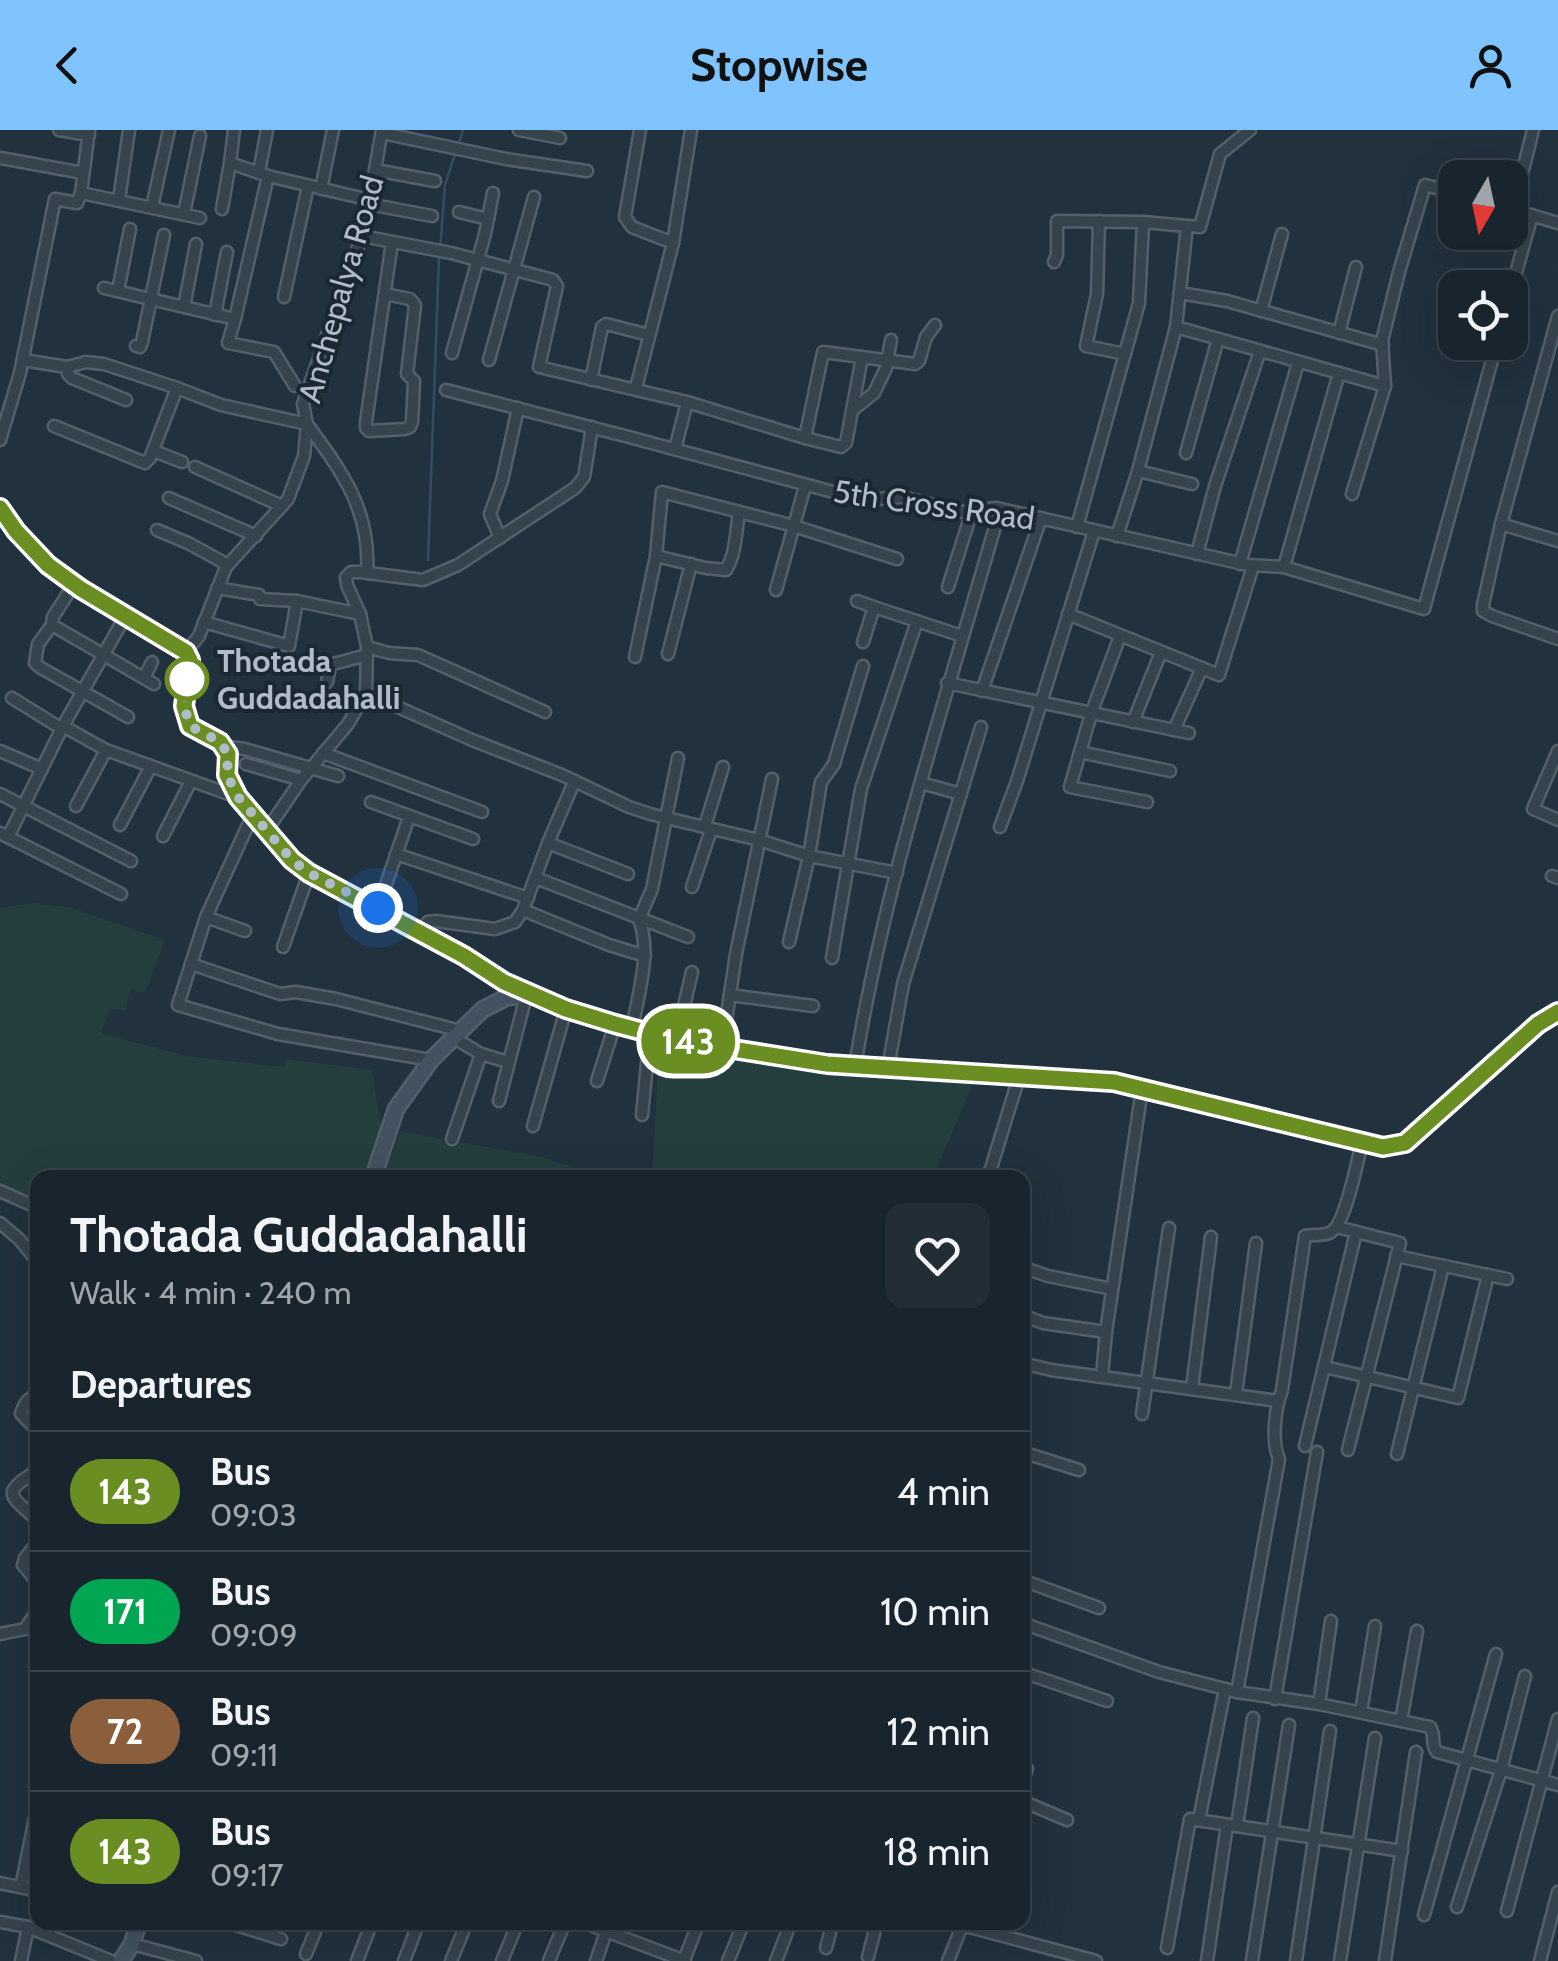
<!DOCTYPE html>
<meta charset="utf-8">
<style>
body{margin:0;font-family:Cabin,sans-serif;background:#222d36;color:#f1f3f6;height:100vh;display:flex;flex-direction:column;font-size:38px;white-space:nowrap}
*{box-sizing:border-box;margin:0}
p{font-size:32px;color:#9fa5aa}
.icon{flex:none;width:55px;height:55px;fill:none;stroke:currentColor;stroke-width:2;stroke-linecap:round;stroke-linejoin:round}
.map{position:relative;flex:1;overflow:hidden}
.panel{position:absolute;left:30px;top:1040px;width:1000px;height:760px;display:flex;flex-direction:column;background:#19252e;border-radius:20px;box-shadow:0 10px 40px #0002,0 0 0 2px #37424a}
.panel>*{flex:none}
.badge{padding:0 20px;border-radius:32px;font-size:35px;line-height:65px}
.needle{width:65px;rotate:189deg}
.buttons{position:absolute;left:1438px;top:30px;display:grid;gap:20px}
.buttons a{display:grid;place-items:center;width:90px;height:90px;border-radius:20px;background:#19252e;box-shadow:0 10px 40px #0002,0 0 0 2px #37424a;font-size:50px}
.you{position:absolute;width:50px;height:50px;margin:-25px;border:8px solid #fff;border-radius:50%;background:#1a73e8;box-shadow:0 0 0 15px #1a73e833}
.map>.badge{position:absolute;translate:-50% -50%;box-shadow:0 0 0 5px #fff}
h2{padding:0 40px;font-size:38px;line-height:90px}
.round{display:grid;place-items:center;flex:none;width:105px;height:105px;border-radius:20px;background:#222d36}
.head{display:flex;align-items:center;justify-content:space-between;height:170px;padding:0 40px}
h1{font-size:48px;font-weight:700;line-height:75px}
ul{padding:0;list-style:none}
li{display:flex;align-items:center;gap:30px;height:120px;padding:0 40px;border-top:2px solid #37424a}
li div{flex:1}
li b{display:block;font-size:38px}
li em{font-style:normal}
li .badge{min-width:110px;font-weight:700;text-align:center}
header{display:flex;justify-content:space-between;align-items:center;height:130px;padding:0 40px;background:#7fc4ff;color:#111;font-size:45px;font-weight:700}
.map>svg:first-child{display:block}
</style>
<header><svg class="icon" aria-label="back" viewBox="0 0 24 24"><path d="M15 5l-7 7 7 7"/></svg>Stopwise<svg class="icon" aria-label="person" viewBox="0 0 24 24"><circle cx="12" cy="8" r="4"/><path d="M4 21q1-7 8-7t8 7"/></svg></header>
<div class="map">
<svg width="1558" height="1831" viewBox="0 0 1558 1831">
<rect width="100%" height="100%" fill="#21313d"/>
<g fill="#233e3d">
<path d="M 32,773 L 69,777 L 165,810 L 145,863 L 130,860 L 126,881 L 110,878 L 101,903 L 187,926 L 284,937 L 286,929 L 372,940 L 381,996 L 363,1047 L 38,1048 L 37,1069 L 0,1054 L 0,778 Z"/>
<path d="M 659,916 L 974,951 L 935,1043 L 942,1047 L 652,1048 Z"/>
<path d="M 400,1001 L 538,1026 L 603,1047 L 383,1048 Z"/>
</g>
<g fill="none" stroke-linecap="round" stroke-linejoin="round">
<g stroke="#314e64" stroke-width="2.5">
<path d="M 458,16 L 463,0"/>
<path d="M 440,119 L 445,55 L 455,24"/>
<path d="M 428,430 L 439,127"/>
</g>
<g stroke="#53606b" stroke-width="15">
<g id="street">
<path d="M 59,0 L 89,5"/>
<path d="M 519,0 L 560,8"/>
<path d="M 382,3 L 506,29 L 587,41"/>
<path d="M 0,28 L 83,43"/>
<path d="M 230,33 L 234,0"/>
<path d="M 375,40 L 435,51"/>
<path d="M 259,42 L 267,0"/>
<path d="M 321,59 L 333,0"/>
<path d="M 81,63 L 89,0"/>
<path d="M 119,70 L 129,0"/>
<path d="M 369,74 L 432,86"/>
<path d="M 152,77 L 169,0"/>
<path d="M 222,79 L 230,33 L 268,46 L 370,70"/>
<path d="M 1510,79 L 1558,93"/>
<path d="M 1513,80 L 1533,0"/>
<path d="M 459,82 L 488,89"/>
<path d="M 184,84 L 200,6"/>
<path d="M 1099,91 L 1097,164 L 1086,216 L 1125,224"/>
<path d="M 1187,96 L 1200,97 L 1220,24 L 1250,0"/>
<path d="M 362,106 L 451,123 L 553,150 L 557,156 L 539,237 L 687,272 L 805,308 L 823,222 L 915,234 L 919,231 L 926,207 L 935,195"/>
<path d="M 673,113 L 691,0"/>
<path d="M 1054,132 L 1057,125 L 1057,91 L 1143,92 L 1187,96 L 1176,197 L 1385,256 L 1352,364"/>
<path d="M 104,158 L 235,189 L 228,213 L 274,222 L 295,256"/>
<path d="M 118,161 L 130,99"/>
<path d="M 1180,163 L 1227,171 L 1383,215"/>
<path d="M 385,164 L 410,169 L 415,175 L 407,244 L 414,251 L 412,292 L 410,297 L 405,299 L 369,301 L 366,298 L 366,292 L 392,112"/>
<path d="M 1510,165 L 1532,85"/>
<path d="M 284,167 L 308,56"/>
<path d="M 184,177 L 196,114"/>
<path d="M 1261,181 L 1282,104"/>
<path d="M 215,185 L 227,122"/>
<path d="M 1558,186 L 1501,394 L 1483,475 L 1483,481 L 1492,486 L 1558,509"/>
<path d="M 235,189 L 268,46"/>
<path d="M 1339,203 L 1356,137"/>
<path d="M 136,216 L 140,217 L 142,212 L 164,105"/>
<path d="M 452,223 L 485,104 L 493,63"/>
<path d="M 23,230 L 67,237 L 86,232 L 104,234 L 177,258 L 221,275 L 307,294 C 342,342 371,380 367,443"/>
<path d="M 489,230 L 534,67"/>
<path d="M 67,237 L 68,244 L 72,248 L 126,270"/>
<path d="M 591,250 L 602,197 L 606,194 L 649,205"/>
<path d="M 1385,256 L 1382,211 L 1399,142 L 1425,55 L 1455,63"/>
<path d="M 636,258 L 673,113 L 632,97 L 625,87 L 640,0"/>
<path d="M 446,260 L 629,307 L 863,370 L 902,367 L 963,382 L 996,378 L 1248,435 L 1284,437 L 1424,479 L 1497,212"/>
<path d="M 854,279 L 874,263 L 886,238 L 891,210"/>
<path d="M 54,296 L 145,333 L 150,328 L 177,258"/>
<path d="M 805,308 L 841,317 L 846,313 L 862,227"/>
<path d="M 0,310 L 20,243 L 55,69 L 77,73 L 81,63 L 200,88"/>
<path d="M 675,319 L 687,272"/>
<path d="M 154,321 L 182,332"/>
<path d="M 1186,323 L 1218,209"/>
<path d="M 195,337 L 282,376"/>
<path d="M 1138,341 L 1192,354"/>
<path d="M 169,368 L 256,406"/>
<path d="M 1501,394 L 1558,411"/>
<path d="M 1077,397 L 1139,173 L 1143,92"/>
<path d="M 157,400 L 190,414 L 228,435"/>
<path d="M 1117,406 L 1138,341 L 1176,197"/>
<path d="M 500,408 L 490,384 L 502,351 L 518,278"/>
<path d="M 1197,424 L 1215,356 L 1260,221"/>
<path d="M 656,426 L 706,438 L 726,440 C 736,424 736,401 739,382"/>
<path d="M 1240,434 L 1298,233"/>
<path d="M 1284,437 L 1339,243"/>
<path d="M 74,454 L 53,487 L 52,495 L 38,514 L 35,533 L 41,538 L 128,587"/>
<path d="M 948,457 L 972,381"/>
<path d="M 217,458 L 259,465 L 260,469 L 297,471"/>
<path d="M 776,460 L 805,356"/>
<path d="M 857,471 L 874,477"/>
<path d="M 1068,484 L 1219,545 L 1253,436"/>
<path d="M 204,492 L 289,516 L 297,471 L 360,484"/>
<path d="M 52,495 L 154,554"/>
<path d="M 1120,506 L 1091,584 L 1070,657 L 1147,672"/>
<path d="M 863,512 L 874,477 L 962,506"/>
<path d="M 367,517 L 389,523 L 418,525 L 545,582"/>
<path d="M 186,522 L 199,506 L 226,437 L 288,369 L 304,326 L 307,294 L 303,274 L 365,97 L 382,0"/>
<path d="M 668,524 L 691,434"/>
<path d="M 635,527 L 656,426 L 662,362 L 794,396 L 897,429"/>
<path d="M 144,548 L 152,532"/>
<path d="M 327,552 L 330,536 L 333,534 L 367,525"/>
<path d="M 947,553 L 1189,603"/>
<path d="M 982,561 L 1041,388"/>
<path d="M 366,563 L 472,610 L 562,645 L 629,677 L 650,684 L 759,710 L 809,726 L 897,743"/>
<path d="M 12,568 L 62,599"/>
<path d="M 1133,592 L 1161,522"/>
<path d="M 63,596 L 106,620 L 237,667"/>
<path d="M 1174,600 L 1202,538"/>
<path d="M 222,616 L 245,619 L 338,646"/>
<path d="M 0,621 L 42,639"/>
<path d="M 1558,621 L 1533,679 L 1558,690"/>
<path d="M 1080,622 L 1170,641"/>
<path d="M 323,623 L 482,682"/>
<path d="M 246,634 L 301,650"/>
<path d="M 921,653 L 961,664"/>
<path d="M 0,664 L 131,731"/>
<path d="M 371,672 L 473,709"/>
<path d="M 76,676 L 106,620"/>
<path d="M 253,684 L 206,787 L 178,875 L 278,904 L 431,930"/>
<path d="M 120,695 L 151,636"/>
<path d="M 705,696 L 723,637"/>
<path d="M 1000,697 L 1017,651 L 1094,401"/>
<path d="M 267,700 L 301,650 L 348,594 L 366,563 L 367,517 L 360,484 L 347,455 L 346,447 L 351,442 L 360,442 L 423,450 L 458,435 L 575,358 L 584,347 L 592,297"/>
<path d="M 0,703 L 121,764"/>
<path d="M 163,706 L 191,651"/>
<path d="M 8,707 L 63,596 L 126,485"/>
<path d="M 548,713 L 628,744"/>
<path d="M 396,724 L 528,768"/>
<path d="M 1552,746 L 1558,748"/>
<path d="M 536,748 L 688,807"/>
<path d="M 692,757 L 711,700"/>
<path d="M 378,778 L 409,687"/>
<path d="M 523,780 L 609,815 L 645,826"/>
<path d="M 206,787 L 245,801"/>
<path d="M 419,802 L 428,792 L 436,791 L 495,799 L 515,792 L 523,780 L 548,713 L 574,652"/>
<path d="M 789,812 L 809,726 L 821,652 L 834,634 L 863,536"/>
<path d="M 283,817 L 309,743"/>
<path d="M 832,828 L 861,659 L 917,491"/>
<path d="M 191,834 L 280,864 L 296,862 L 336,869 L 461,901"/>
<path d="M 730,865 L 813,876"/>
<path d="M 632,899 C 638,864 652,823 639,789 L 652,759 L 678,628"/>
<path d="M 454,908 L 481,924 L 508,932"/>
<path d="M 676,910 L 692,842"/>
<path d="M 722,917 L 736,824 L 772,649"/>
<path d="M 855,936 C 886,746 948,564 1000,379"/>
<path d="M 888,938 L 903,854 L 981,597"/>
<path d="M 597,951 L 615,894"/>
<path d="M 499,971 L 526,866"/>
<path d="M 642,985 L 650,903"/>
<path d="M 533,996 L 566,879"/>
<path d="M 452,1009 L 481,924"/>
<path d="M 988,1048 L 1019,947"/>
<path d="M 0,1061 L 38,1078"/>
<path d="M 0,1093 L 19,1109 L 38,1132"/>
<path d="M 1337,1097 L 1400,1113 L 1348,1320"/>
<path d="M 1396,1126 L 1507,1149"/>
<path d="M 1022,1137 L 1048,1146 L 1112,1159"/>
<path d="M 1022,1185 L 1043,1193 L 1106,1202"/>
<path d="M 1022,1233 L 1051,1240 L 1278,1271"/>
<path d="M 1325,1237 L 1458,1268 L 1488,1145"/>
<path d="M 1102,1246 L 1106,1202 L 1142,959"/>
<path d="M 1192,1258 L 1211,1107"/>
<path d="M 1236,1264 L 1256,1113"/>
<path d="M 38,1265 C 27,1268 24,1274 21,1284 L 38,1301"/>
<path d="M 1142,1284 L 1169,1098"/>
<path d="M 1305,1316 L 1356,1102"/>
<path d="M 1022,1322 L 1079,1340"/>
<path d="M 1397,1324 L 1443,1136"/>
<path d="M 38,1340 C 0,1364 9,1364 38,1391"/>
<path d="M 38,1412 L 25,1428 L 23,1435 L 38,1453"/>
<path d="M 1022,1450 L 1099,1478"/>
<path d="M 1022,1493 L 1159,1542 L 1237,1562 L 1319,1574 L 1430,1597 C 1436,1605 1430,1614 1437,1622 L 1558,1655"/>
<path d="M 0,1504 L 25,1499 L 38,1479"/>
<path d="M 1022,1542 L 1107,1571"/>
<path d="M 1237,1562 L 1279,1329 C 1271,1310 1275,1279 1282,1260 L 1305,1106 C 1312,1104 1322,1106 1329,1103 C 1345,1098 1358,1028 1362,1012"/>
<path d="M 1275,1569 L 1317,1322"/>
<path d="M 1319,1574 L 1331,1491"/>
<path d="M 1361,1582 L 1375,1496"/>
<path d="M 1401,1591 L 1417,1501"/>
<path d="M 1022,1637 L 1027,1639 L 1022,1652"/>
<path d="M 1022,1671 L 1067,1690"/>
<path d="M 1199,1690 L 1225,1559"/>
<path d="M 1237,1696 L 1253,1588"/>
<path d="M 0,1753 L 38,1761"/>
<path d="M 21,1757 L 38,1673"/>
<path d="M 1457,1777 L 1501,1640 L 1525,1546"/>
<path d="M 1507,1781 L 1558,1589"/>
<path d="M 1424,1785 L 1496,1524"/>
<path d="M 0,1792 L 28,1797 L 111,1831"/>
<path d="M 226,1792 L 281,1809"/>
<path d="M 582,1792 L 685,1831"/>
<path d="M 951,1792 L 1096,1831"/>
<path d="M 132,1814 L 196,1831"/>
<path d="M 826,1818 L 833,1792"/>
<path d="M 1167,1818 L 1190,1689 L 1402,1721"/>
<path d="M 306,1824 L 319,1792"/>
<path d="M 868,1827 L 877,1792"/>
<path d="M 684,1830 L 699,1792"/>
<path d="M 21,1831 L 28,1797"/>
<path d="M 357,1831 L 372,1792"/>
<path d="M 404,1831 L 419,1792"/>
<path d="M 451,1831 L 467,1792"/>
<path d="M 502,1831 L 518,1792"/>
<path d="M 549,1831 L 565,1792"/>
<path d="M 596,1831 L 606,1802"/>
<path d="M 728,1831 L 744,1792"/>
<path d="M 776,1831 L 791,1792"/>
<path d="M 948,1831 L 962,1796"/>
<path d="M 1207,1831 L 1227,1695"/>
<path d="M 1252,1831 L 1289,1595"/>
<path d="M 1296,1831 L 1330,1601"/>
<path d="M 1340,1831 L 1375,1608"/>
<path d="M 1385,1831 L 1416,1622"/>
<path d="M 1540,1831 L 1558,1762"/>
</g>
</g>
<g stroke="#53606b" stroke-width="19">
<g id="secondary">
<path d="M 0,378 L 16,401 L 48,435 L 81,459 L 186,522 L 190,530 L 184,577 L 190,596 L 220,612 L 227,624 L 227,645 L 238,667 L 292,730 L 309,743 L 464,826 L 504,852 L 566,879 L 615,894 L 676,910 L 827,934 L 1114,952 L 1383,1017 L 1405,1013 L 1539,894 L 1558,882"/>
<path d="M 373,1048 L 396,979 L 431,930 L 482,880 L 507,867 L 528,866"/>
<path d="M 121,1831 L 132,1814 L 139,1792"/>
</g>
</g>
<use href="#street" stroke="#35434d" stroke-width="10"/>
<use href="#secondary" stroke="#425261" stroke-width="14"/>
</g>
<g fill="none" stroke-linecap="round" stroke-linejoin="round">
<g stroke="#fff" stroke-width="22">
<path id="line" d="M 0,378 L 16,401 L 48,435 L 81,459 L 186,522 L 190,530 L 184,576 L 190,596 L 220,612 L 228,624 L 227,645 L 238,667 L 292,730 L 309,743 L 464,826 L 504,852 L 566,879 L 615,894 L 676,910 L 827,934 L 1114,952 L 1383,1017 L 1405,1013 L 1538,894 L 1558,882"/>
</g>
<use href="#line" stroke="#6b8e23" stroke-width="15"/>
<path stroke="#b0bdc9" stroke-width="10" stroke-dasharray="0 18" d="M 187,549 L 184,576 L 190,596 L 220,612 L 228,624 L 227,645 L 238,667 L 292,730 L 309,743 L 378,778"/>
</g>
<circle fill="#fff" stroke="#6b8e23" stroke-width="5" cx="187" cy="549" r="20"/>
<g text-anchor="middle" stroke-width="8" stroke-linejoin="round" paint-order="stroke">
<g font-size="32" fill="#b0bdc9" stroke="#1a2832">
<text transform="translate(341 159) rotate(-74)" y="11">Anchepalya Road</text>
<text transform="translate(934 375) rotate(8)" y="11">5th Cross Road</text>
</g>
<g font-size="32" font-weight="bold" fill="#b0bdc9" stroke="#1a2832" text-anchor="start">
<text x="217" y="542">Thotada<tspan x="217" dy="37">Guddadahalli</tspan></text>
</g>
</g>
</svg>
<div class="buttons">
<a><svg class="needle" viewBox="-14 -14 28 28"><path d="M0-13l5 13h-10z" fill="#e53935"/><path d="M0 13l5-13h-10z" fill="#9fa5aa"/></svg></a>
<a><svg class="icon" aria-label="locate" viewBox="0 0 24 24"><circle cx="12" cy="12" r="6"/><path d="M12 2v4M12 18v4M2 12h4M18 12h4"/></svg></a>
</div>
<div class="you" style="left:378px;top:778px"></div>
<b class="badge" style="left:688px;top:911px;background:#6b8e23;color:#fff">143</b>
<section class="panel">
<div class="head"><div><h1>Thotada Guddadahalli</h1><p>Walk · 4 min · 240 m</p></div><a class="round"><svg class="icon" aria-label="heart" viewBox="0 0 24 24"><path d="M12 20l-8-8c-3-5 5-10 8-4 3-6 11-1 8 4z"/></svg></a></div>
<h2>Departures</h2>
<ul>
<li><span class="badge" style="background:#6b8e23;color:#fff">143</span><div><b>Bus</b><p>09:03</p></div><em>4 min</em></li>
<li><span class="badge" style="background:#00a651;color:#fff">171</span><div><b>Bus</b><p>09:09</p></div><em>10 min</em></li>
<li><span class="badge" style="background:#8b5e3c;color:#fff">72</span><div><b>Bus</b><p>09:11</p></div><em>12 min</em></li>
<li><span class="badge" style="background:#6b8e23;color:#fff">143</span><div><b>Bus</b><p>09:17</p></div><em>18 min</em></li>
</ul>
</section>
</div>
